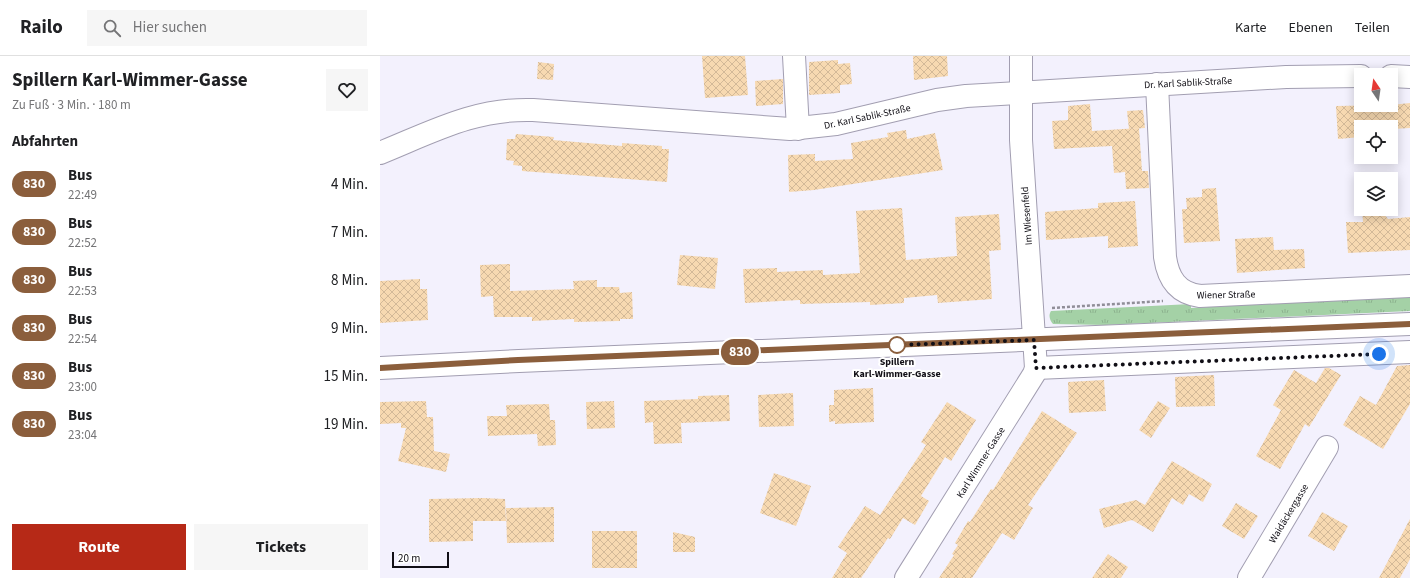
<!DOCTYPE html>
<html lang="de">
<meta charset="utf-8">
<style>
body{margin:0;font-family:"Source Sans 3",sans-serif;background:#f6f6f6;color:#202124;height:100vh;display:flex;flex-direction:column;font-size:15px;white-space:nowrap}
*{box-sizing:border-box;margin:0}
p{font-size:13px;color:#757577}
.icon{flex:none;width:22px;height:22px;fill:none;stroke:currentColor;stroke-width:2;stroke-linecap:round;stroke-linejoin:round}
.map{position:relative;flex:1;overflow:hidden}
.details{display:flex;flex-direction:column;background:#fff;width:380px}
.details>*{flex:none}
.badge{padding:0 8px;border-radius:13px;font-size:14px;line-height:26px}
.needle{width:26px;rotate:347deg}
.controls{position:absolute;left:974px;top:12px;display:grid;gap:8px}
.controls a{display:grid;place-items:center;width:44px;height:44px;border-radius:0px;background:#fff;box-shadow:0 2px 10px #0003;font-size:20px}
.scale{position:absolute;left:12px;bottom:10px;width:57px;box-sizing:border-box;padding-left:4px;border:2px solid #110f16;border-top:0;font-size:11px;line-height:14px;white-space:nowrap;color:#110f16;-webkit-text-stroke:3px #fff;paint-order:stroke}
.you{position:absolute;width:20px;height:20px;margin:-10px;border:3px solid #fff;border-radius:50%;background:#1a73e8;box-shadow:0 0 0 6px #1a73e833}
.map>.badge{position:absolute;translate:-50% -50%;box-shadow:0 0 0 2px #fff}
h2{padding:0 12px;font-size:15px;line-height:36px}
.round{display:grid;place-items:center;flex:none;width:42px;height:42px;border-radius:0px;background:#f6f6f6}
.head{display:flex;align-items:center;justify-content:space-between;height:68px;padding:0 12px}
h1{font-size:19px;font-weight:700;line-height:30px}
.button{display:flex;gap:8px;margin-top:auto;padding:8px 12px}
.button a{flex:1;height:46px;border-radius:0px;background:#b62917;color:#fff;font-size:16px;font-weight:700;line-height:46px;text-align:center}
.button a+a{background:#f6f6f6;color:#202124}
ul{padding:0;list-style:none}
li{display:flex;align-items:center;gap:12px;height:48px;padding:0 12px}
li div{flex:1}
li b{display:block;font-size:15px}
li em{font-style:normal}
li .badge{min-width:44px;font-weight:700;text-align:center}
header{display:flex;align-items:center;gap:24px;box-sizing:border-box;height:56px;padding:0 20px;background:#fff;border-bottom:1px solid #e0e0e0}
header strong{font-size:19px}
nav{display:flex;gap:22px;margin-inline-start:auto;font-size:14px}
.search{width:280px;height:36px;background:#f6f6f6;display:flex;align-items:center;gap:10px;box-sizing:border-box;padding:0 14px;border-radius:0px;color:#757577;font-size:15px}
main{display:flex;flex:1;min-height:0}
.map>svg:first-child{display:block}
</style>
<header>
<strong>Railo</strong>
<div class="search"><svg class="icon" aria-label="search" viewBox="0 0 24 24"><circle cx="10" cy="10" r="6"/><path d="M15 15l6 6"/></svg>Hier suchen</div>
<nav><a>Karte</a><a>Ebenen</a><a>Teilen</a></nav>
</header>
<main>
<section class="details">
<div class="head"><div><h1>Spillern Karl-Wimmer-Gasse</h1><p>Zu Fuß · 3 Min. · 180 m</p></div><a class="round"><svg class="icon" aria-label="heart" viewBox="0 0 24 24"><path d="M12 20l-8-8c-3-5 5-10 8-4 3-6 11-1 8 4z"/></svg></a></div>
<h2>Abfahrten</h2>
<ul>
<li><span class="badge" style="background:#8b5e3c;color:#fff">830</span><div><b>Bus</b><p>22:49</p></div><em>4 Min.</em></li>
<li><span class="badge" style="background:#8b5e3c;color:#fff">830</span><div><b>Bus</b><p>22:52</p></div><em>7 Min.</em></li>
<li><span class="badge" style="background:#8b5e3c;color:#fff">830</span><div><b>Bus</b><p>22:53</p></div><em>8 Min.</em></li>
<li><span class="badge" style="background:#8b5e3c;color:#fff">830</span><div><b>Bus</b><p>22:54</p></div><em>9 Min.</em></li>
<li><span class="badge" style="background:#8b5e3c;color:#fff">830</span><div><b>Bus</b><p>23:00</p></div><em>15 Min.</em></li>
<li><span class="badge" style="background:#8b5e3c;color:#fff">830</span><div><b>Bus</b><p>23:04</p></div><em>19 Min.</em></li>
</ul>
<div class="button"><a>Route</a><a>Tickets</a></div>
</section>
<div class="map">
<svg width="1030" height="522" viewBox="0 0 1030 522">
<defs>
<pattern id="grass-tufts" width="24" height="20" patternUnits="userSpaceOnUse"><rect width="24" height="20" fill="#a4d1a6"/><path d="M3 7l-1-3M5 7V3M7 7l1-3M15 17l-1-3M17 17v-4M19 17l1-3" fill="none" stroke="#8cb28e"/></pattern>
<pattern id="building-cross-hatch" width="8" height="8" patternUnits="userSpaceOnUse"><rect width="8" height="8" fill="#f7d9b1"/><path d="M0 0l8 8M0 8l8-8" fill="none" stroke="#d3b998"/></pattern>
</defs>
<rect width="100%" height="100%" fill="#f3f1fd"/>
<path fill="url(#grass-tufts)" d="M 1030,240 L 1030,255 L 726,269 L 673,268 C 670,264 668,260 671,255 L 811,248 L 811,252 Z"/>
<g fill="url(#building-cross-hatch)">
<path d="M 322,0 L 365,0 L 368,39 L 325,42 Z"/>
<path d="M 533,0 L 567,0 L 568,20 L 534,24 Z"/>
<path d="M 458,4 L 458,8 L 470,7 L 472,28 L 460,29 L 460,37 L 429,39 L 429,6 Z"/>
<path d="M 158,6 L 174,8 L 173,24 L 157,23 Z"/>
<path d="M 403,23 L 403,48 L 376,50 L 375,25 Z"/>
<path d="M 1030,47 L 1030,72 L 1013,73 L 1012,71 L 981,71 L 981,81 L 958,83 L 956,50 L 1011,49 Z"/>
<path d="M 710,48 L 712,75 L 759,72 L 762,115 L 768,115 L 769,132 L 746,133 L 745,116 L 734,117 L 732,90 L 674,93 L 672,65 L 688,64 L 688,50 Z"/>
<path d="M 763,54 L 765,72 L 749,73 L 747,55 Z"/>
<path d="M 526,74 L 527,83 L 555,77 L 563,114 L 434,134 L 409,136 L 408,99 L 435,98 L 435,105 L 473,103 L 471,87 L 508,81 L 507,77 Z"/>
<path d="M 136,78 L 174,81 L 173,84 L 242,90 L 242,87 L 282,90 L 282,93 L 289,93 L 287,126 L 142,115 L 142,110 L 133,109 L 134,105 L 126,104 L 127,83 L 135,83 Z"/>
<path d="M 836,132 L 840,185 L 804,187 L 802,153 L 807,153 L 806,142 L 822,141 L 822,133 Z"/>
<path d="M 755,145 L 758,190 L 728,192 L 728,180 L 666,184 L 665,156 L 718,152 L 718,147 Z"/>
<path d="M 522,152 L 526,204 L 577,200 L 575,161 L 619,158 L 621,194 L 609,195 L 612,243 L 558,247 L 557,239 L 524,242 L 524,247 L 490,249 L 490,246 L 420,248 L 420,244 L 365,247 L 363,213 L 397,212 L 397,216 L 443,214 L 443,219 L 480,217 L 476,155 Z"/>
<path d="M 982,153 L 1000,153 L 1008,163 L 1030,161 L 1030,194 L 968,197 L 966,166 L 983,166 Z"/>
<path d="M 893,181 L 894,194 L 924,193 L 925,212 L 857,217 L 855,183 Z"/>
<path d="M 300,199 L 338,202 L 335,233 L 297,229 Z"/>
<path d="M 130,208 L 130,235 L 194,233 L 193,225 L 217,224 L 217,231 L 239,231 L 240,237 L 252,236 L 253,263 L 240,263 L 240,265 L 194,266 L 194,263 L 152,265 L 152,261 L 114,261 L 113,240 L 101,241 L 100,209 Z"/>
<path d="M 40,223 L 40,233 L 47,233 L 48,264 L 0,267 L 0,225 Z"/>
<path d="M 1030,309 L 1030,348 L 1003,393 L 963,369 L 980,340 L 996,349 L 1017,310 Z"/>
<path d="M 945,312 L 949,312 L 961,319 L 929,371 L 925,368 L 900,413 L 876,400 L 901,354 L 893,349 L 914,314 L 936,327 Z"/>
<path d="M 834,319 L 835,350 L 796,351 L 795,321 Z"/>
<path d="M 724,324 L 726,355 L 689,357 L 688,326 Z"/>
<path d="M 493,332 L 494,366 L 455,368 L 455,365 L 449,366 L 449,349 L 454,349 L 454,334 Z"/>
<path d="M 413,337 L 414,370 L 379,371 L 378,339 Z"/>
<path d="M 349,339 L 350,365 L 301,367 L 302,387 L 274,388 L 273,366 L 265,367 L 264,345 L 318,343 L 318,340 Z"/>
<path d="M 46,345 L 47,361 L 53,361 L 54,395 L 70,398 L 66,416 L 18,405 L 26,372 L 21,372 L 21,367 L 0,368 L 0,346 Z"/>
<path d="M 234,345 L 235,372 L 207,373 L 206,346 Z"/>
<path d="M 778,345 L 790,352 L 771,382 L 759,374 Z"/>
<path d="M 567,346 L 596,364 L 571,405 L 565,401 L 541,440 L 549,445 L 535,469 L 523,462 L 510,483 L 508,482 L 481,522 L 452,522 L 467,497 L 458,491 L 485,450 L 500,459 L 546,389 L 541,386 Z"/>
<path d="M 169,348 L 170,364 L 175,364 L 176,389 L 158,390 L 157,378 L 108,380 L 107,360 L 127,360 L 126,349 Z"/>
<path d="M 662,355 L 697,377 L 648,449 L 653,452 L 634,484 L 622,477 L 592,522 L 559,522 L 574,499 L 572,498 L 578,489 L 575,487 L 588,465 L 590,466 L 611,433 L 613,434 Z"/>
<path d="M 792,405 L 832,428 L 823,446 L 809,438 L 803,449 L 792,442 L 773,476 L 752,464 L 724,472 L 719,453 L 756,444 L 765,449 Z"/>
<path d="M 394,417 L 431,430 L 416,470 L 380,457 Z"/>
<path d="M 103,442 L 125,443 L 126,465 L 93,465 L 93,485 L 49,486 L 49,443 Z"/>
<path d="M 856,447 L 878,460 L 864,483 L 842,470 Z"/>
<path d="M 174,451 L 174,486 L 127,487 L 126,452 Z"/>
<path d="M 942,456 L 968,470 L 954,495 L 928,480 Z"/>
<path d="M 1030,463 L 1030,503 L 1020,522 L 999,522 Z"/>
<rect x="212" y="475" width="45" height="37"/>
<path d="M 293,476 L 315,481 L 315,496 L 293,496 Z"/>
<path d="M 728,498 L 748,511 L 741,522 L 712,522 Z"/>
</g>
<g fill="none" stroke-linecap="round" stroke-linejoin="round">
<g stroke="#a29eb1" stroke-width="24">
<g id="minor">
<path d="M 414,0 L 418,73"/>
<path d="M 1011,20 L 1030,21"/>
<path d="M 777,28 L 785,201 C 788,222 797,237 820,240 L 1030,230"/>
<path d="M 0,97 C 52,76 95,52 153,54 L 410,73 L 456,68 L 557,44 L 586,40 L 906,21 L 981,20"/>
<path d="M 656,312 L 1030,296"/>
<path d="M 526,522 L 654,318 L 656,312 L 641,84 L 641,0"/>
<path d="M 869,522 L 947,391"/>
</g>
</g>
<g stroke="#a29eb1" stroke-width="24">
<path id="major" d="M 0,312 L 139,305 L 1030,268"/>
</g>
<path stroke="#908e98" stroke-width="2.5" stroke-dasharray="3 2" stroke-linecap="butt" d="M 672,252 L 783,245"/>
<use href="#minor" stroke="#fff" stroke-width="22"/>
<use href="#major" stroke="#fff" stroke-width="22"/>
</g>
<g fill="none" stroke-linecap="round" stroke-linejoin="round">
<g stroke="#fff" stroke-width="9">
<path id="line" d="M 0,312 L 138,304 L 1030,268"/>
</g>
<use href="#line" stroke="#8b5e3c" stroke-width="6"/>
<path stroke="#110f16" stroke-width="4" stroke-dasharray="0 7.2" d="M 517,289 L 654,284 L 656,312 L 999,298"/>
</g>
<circle fill="#fff" stroke="#8b5e3c" stroke-width="2" cx="517" cy="289" r="8"/>
<g text-anchor="middle" stroke-width="4" stroke-linejoin="round" paint-order="stroke">
<g font-size="10" fill="#110f16" stroke="#fff">
<text transform="translate(808 26) rotate(-3)" y="4">Dr. Karl Sablik-Straße</text>
<text transform="translate(487 60) rotate(-12)" y="4">Dr. Karl Sablik-Straße</text>
<text transform="translate(646 160) rotate(-94)" y="4">Im Wiesenfeld</text>
<text transform="translate(846 238) rotate(-1)" y="4">Wiener Straße</text>
<text transform="translate(600 406) rotate(-58)" y="4">Karl Wimmer-Gasse</text>
<text transform="translate(908 457) rotate(-59)" y="4">Waidäckergasse</text>
</g>
<g font-size="10" font-weight="bold" fill="#110f16" stroke="#fff">
<text x="517" y="309">Spillern<tspan x="517" dy="12">Karl-Wimmer-Gasse</tspan></text>
</g>
</g>
</svg>
<div class="controls">
<a><svg class="needle" viewBox="-14 -14 28 28"><path d="M0-13l5 13h-10z" fill="#e53935"/><path d="M0 13l5-13h-10z" fill="#757577"/></svg></a>
<a><svg class="icon" aria-label="locate" viewBox="0 0 24 24"><circle cx="12" cy="12" r="6"/><path d="M12 2v4M12 18v4M2 12h4M18 12h4"/></svg></a>
<a><svg class="icon" aria-label="layers" viewBox="0 0 24 24"><path d="M12 4l9 5-9 5-9-5zM3 14l9 5 9-5"/></svg></a>
</div>
<div class="scale">20 m</div>
<div class="you" style="left:999px;top:298px"></div>
<b class="badge" style="left:360px;top:296px;background:#8b5e3c;color:#fff">830</b>
</div>
</main>
